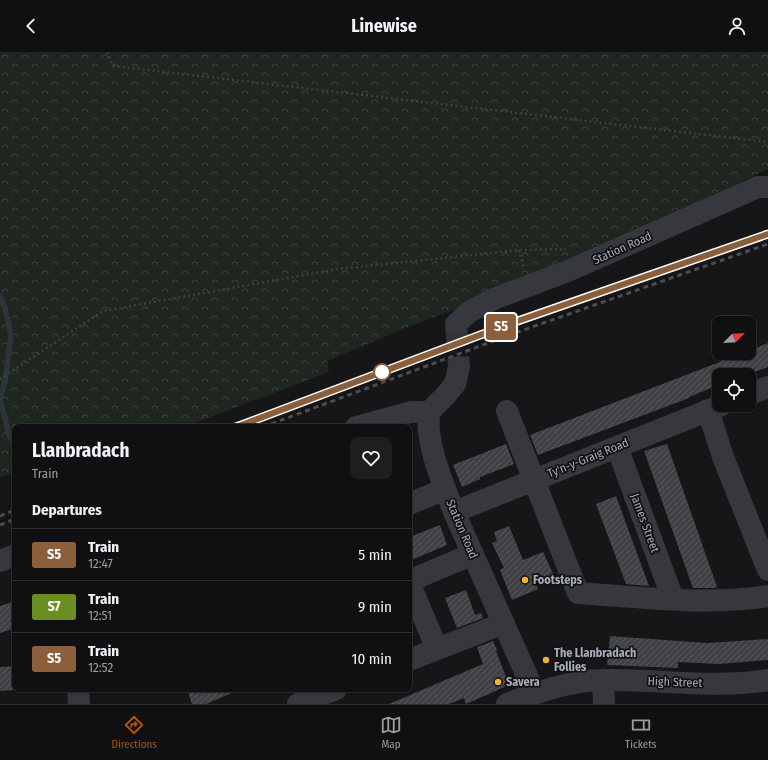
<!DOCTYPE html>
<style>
body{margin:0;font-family:"Fira Sans Condensed",sans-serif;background:#1e1e20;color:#f1f3f6;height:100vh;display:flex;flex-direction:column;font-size:15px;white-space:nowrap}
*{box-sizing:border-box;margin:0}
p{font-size:13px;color:#9c9d9f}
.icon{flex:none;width:22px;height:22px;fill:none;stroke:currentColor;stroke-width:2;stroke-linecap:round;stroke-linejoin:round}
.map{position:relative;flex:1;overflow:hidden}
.sheet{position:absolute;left:12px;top:372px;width:400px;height:268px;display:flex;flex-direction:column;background:#101012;border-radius:8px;box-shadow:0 1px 3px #0004,0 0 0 1px #303032}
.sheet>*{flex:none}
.badge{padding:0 8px;border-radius:3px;font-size:14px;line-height:26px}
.needle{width:26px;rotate:66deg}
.fabs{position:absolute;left:712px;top:264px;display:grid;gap:8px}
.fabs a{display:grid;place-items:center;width:44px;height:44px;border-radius:8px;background:#101012;box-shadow:0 1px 3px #0004,0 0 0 1px #303032;font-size:20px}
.map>.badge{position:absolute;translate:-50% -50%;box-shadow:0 0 0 2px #fff}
h2{padding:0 20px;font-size:15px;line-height:36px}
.round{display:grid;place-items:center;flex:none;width:42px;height:42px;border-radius:8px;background:#1e1e20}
.overview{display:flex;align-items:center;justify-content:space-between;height:68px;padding:0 20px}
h1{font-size:19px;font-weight:700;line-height:30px}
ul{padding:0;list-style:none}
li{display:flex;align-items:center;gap:12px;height:52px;padding:0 20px;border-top:1px solid #303032}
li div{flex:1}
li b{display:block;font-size:15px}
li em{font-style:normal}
li .badge{min-width:44px;font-weight:700;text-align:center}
header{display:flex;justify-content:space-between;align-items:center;height:52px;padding:0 20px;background:#101012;font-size:18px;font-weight:700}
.tab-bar{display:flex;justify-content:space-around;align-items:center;height:56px;border-top:1px solid #303032;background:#101012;font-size:11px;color:#9c9d9f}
.tab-bar a{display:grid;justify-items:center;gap:2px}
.tab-bar .selected{color:#b45309}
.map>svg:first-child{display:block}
</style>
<header><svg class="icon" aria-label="back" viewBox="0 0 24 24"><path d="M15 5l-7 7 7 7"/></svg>Linewise<svg class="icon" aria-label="person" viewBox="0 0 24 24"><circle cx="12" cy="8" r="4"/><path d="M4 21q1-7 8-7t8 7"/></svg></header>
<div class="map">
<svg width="768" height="652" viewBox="0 0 768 652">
<defs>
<pattern id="forest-crowns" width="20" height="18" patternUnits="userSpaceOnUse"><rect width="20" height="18" fill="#1e261f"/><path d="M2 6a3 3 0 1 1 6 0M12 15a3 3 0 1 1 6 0" fill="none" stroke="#3c433d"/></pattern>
<pattern id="building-hatch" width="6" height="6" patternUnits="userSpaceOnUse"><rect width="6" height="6" fill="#404145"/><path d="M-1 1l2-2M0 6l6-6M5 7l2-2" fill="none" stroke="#595a5e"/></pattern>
</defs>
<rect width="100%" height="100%" fill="#161618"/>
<path fill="url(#forest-crowns)" d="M 0,0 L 768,0 L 768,117 L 619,188 L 476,250 L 418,271 L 327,309 L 329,320 L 184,375 L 15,375 L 15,421 L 0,425 Z"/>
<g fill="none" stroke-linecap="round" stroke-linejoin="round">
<g stroke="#2c353c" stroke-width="5.5">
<path d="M 0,244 L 5,256 L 11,283 L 5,330 L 0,348"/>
<path d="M 0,348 L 10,385 L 15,391"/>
</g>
</g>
<g fill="url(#building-hatch)">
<path d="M 768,291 L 768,315 L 746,323 L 719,323 L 719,341 L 713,343 L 711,336 L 689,345 L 689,346 L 538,403 L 530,383 L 743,301 L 749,301 L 749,299 Z"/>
<path d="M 506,392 L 514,412 L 480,425 L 480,427 L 462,435 L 453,413 Z"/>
<path d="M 667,392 L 717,535 L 716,536 L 693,536 L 644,399 Z"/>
<path d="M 616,444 L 649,534 L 626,532 L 596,452 Z"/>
<path d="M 440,473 L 447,493 L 409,509 L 409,485 Z"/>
<path d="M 509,474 L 523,508 L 543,500 L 554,524 L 536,532 L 538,537 L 512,548 L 500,518 L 504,516 L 492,491 L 497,489 L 494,480 Z"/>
<path d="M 466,538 L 475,563 L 481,561 L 483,566 L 457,576 L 445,546 Z"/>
<path d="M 15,549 L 15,576 L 0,581 L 0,554 Z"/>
<path d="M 610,584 L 707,591 L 768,587 L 768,608 L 719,612 L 678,610 L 678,616 L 607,613 Z"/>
<path d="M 493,589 L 497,598 L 496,599 L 509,633 L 466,652 L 464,646 L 449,652 L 389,652 L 483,612 L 477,595 Z"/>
<path d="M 15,614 L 15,638 L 0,639 L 0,615 Z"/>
<path d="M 187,637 L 241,637 L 206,652 L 192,652 Z"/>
</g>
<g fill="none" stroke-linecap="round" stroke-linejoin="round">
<path stroke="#333438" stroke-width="22" stroke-dasharray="22 11" stroke-linecap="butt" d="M 456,272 L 459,315"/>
<g stroke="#3d3f44" stroke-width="2.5" stroke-dasharray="2 3" stroke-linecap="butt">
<path d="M 107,0 L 113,14 L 768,90"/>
<path d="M 519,198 L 524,216"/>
<path d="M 0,327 L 103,259 L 338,217 L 519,198 L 566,197"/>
<path d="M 582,600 L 583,610"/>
</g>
<g stroke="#37383d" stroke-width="22">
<path d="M 456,272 L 469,260 L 496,246 L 568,219 L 758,135 L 768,135"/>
<path d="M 459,315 L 455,332 L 445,344 L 429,360 C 429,366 428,373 429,379 C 431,403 445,437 454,460 L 535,642"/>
<path d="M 749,342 L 768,335"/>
<path d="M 708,358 L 723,405 L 768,518"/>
<path d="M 507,359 L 578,541 C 641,545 706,554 768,544"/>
<path d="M 356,375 L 411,360 L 429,360"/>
<path d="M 617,395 L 673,547"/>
<path d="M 409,452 L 445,437"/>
<path d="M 454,460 L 722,353"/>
<path d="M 0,509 L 15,503"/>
<path d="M 409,529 L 473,502"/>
<path d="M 409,530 L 437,597"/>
<path d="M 409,608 L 504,571"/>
<path d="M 603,628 L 604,652"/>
<path d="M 78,637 L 79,652"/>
<path d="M 298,652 L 336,637"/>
<path d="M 507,652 C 538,640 571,628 604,628 C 659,627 714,637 768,628"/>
</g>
<g stroke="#4a4c52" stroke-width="3" stroke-dasharray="5 4" stroke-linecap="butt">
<path d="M 236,375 L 512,271 L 768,182"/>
<path d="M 263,375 L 515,281 L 768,192"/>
<path d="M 0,464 L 15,458"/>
<path d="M 0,473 L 15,467"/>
</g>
</g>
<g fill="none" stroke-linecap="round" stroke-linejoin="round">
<g stroke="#fff" stroke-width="9">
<path id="line" d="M 236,375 L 512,271 L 768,182"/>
</g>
<use href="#line" stroke="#8b5e3c" stroke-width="6"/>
</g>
<circle fill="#fff" stroke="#8b5e3c" stroke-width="2" cx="382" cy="320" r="8"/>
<g fill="#f2b134" stroke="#111113" stroke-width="1.5">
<circle cx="525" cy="528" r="4"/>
<circle cx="546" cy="608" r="4"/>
<circle cx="498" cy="630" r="4"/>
</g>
<g text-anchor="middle" stroke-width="3.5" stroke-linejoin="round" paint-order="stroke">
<g font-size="12" fill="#a8adb8" stroke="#111113">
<text transform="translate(622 196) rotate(-24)" y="4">Station Road</text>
<text transform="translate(588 406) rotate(-22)" y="4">Ty'n-y-Graig Road</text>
<text transform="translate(645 471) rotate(70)" y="4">James Street</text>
<text transform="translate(462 477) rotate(67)" y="4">Station Road</text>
<text transform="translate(675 630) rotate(2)" y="4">High Street</text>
</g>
<g font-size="12" font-weight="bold" fill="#a8adb8" stroke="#111113" text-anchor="start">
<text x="533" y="532">Footsteps</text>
<text x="554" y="605">The Llanbradach<tspan x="554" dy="14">Follies</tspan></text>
<text x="506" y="634">Savera</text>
</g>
</g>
</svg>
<div class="fabs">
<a><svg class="needle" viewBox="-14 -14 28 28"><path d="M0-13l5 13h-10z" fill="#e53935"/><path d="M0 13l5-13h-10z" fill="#9c9d9f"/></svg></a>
<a><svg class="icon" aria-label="locate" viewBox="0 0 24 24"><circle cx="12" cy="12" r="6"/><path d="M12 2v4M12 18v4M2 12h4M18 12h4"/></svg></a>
</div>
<b class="badge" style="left:501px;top:275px;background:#8b5e3c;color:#fff">S5</b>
<section class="sheet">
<div class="overview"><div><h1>Llanbradach</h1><p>Train</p></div><a class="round"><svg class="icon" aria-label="heart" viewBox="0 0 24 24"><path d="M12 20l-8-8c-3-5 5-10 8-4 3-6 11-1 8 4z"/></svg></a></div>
<h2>Departures</h2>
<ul>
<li><span class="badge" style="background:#8b5e3c;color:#fff">S5</span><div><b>Train</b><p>12:47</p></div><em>5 min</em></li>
<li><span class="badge" style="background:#6b8e23;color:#fff">S7</span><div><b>Train</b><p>12:51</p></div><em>9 min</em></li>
<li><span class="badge" style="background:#8b5e3c;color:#fff">S5</span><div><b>Train</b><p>12:52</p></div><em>10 min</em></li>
</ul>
</section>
</div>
<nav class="tab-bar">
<a class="selected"><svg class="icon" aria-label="directions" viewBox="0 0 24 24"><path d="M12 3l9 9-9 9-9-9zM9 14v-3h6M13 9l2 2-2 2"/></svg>Directions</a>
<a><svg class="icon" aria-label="map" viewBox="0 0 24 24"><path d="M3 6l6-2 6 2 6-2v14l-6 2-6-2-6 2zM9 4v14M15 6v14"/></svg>Map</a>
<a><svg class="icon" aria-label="tickets" viewBox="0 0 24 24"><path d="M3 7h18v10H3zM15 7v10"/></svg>Tickets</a>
</nav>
